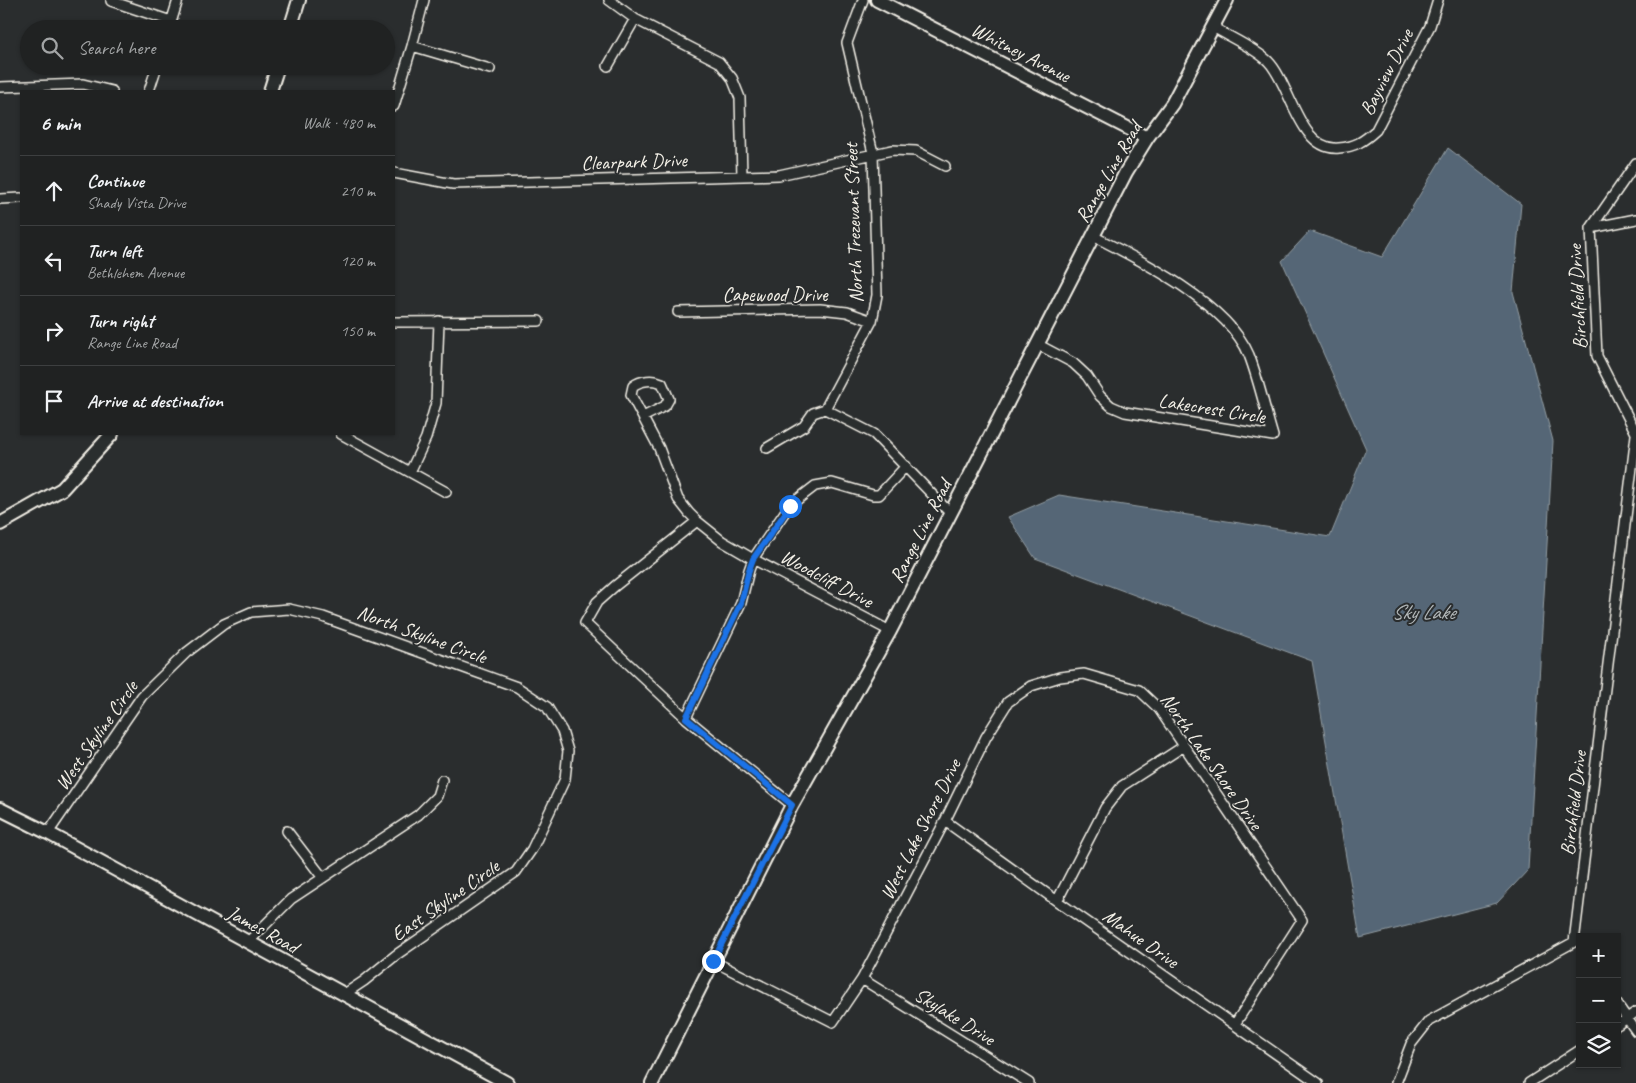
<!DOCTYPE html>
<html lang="en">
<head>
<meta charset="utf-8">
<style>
  body { margin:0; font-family:Caveat,sans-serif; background:#282a2a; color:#f1f3f6 }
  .controls { position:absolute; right:15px; bottom:15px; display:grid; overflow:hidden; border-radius:0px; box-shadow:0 1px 4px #0004 }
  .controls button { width:45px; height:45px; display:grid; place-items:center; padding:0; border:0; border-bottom:1px solid #3d3f40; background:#202222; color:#f1f3f6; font:25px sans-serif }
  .stop { position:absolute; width:15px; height:15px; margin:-11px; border:4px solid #1a73e8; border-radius:50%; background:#fff }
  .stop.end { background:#1a73e8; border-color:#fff; box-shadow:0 1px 5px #0008 }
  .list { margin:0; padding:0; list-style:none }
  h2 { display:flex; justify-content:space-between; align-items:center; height:65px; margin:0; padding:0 20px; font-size:21px }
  h2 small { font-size:16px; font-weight:400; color:#a2a4a5 }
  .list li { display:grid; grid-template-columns:32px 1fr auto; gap:15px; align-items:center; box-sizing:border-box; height:70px; padding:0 20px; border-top:1px solid #3d3f40 }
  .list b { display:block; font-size:19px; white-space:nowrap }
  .list p { margin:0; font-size:16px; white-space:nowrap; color:#a2a4a5 }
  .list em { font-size:16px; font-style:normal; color:#a2a4a5 }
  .icon { flex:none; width:28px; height:28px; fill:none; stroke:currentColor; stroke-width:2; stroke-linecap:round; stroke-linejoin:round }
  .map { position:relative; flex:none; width:1636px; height:1083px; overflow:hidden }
  .search { position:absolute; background:#202222; box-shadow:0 1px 4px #0004; left:20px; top:20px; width:375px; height:55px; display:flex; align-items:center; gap:12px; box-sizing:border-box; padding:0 18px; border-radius:28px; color:#a2a4a5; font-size:19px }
  .panel { position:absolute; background:#202222; box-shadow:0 1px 4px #0004; left:20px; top:90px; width:375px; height:345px; border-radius:0px }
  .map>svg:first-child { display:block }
  .water { fill:#546676; stroke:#949ea4 }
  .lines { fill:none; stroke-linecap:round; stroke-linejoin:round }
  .street-casing { stroke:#f4f1e8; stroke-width:12 }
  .secondary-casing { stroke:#f4f1e8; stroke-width:16 }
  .street { stroke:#2a2d2e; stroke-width:9 }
  .secondary { stroke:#2a2d2e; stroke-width:12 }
  .route { stroke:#1a73e8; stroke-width:6 }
  .labels { text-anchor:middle; stroke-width:4; stroke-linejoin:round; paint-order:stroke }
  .street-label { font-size:20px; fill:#f4f1e8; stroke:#2a2d2e }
  .water-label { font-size:21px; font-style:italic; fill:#b4b9ba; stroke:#2a2d2e }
</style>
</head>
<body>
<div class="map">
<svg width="1636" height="1083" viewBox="0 0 1636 1083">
  <rect width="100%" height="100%" fill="#2a2d2e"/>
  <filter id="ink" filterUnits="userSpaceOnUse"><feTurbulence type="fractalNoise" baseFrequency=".02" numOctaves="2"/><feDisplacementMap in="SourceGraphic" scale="10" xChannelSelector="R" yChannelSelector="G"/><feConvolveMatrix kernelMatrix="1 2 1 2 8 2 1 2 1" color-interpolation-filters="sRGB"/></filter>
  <g filter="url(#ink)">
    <path class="water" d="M1448,148L1521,204L1513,292L1553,441L1528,870L1497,903L1360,938L1312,661L1035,558L1008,517L1059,495L1330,537L1366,449L1282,261L1310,231L1382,257Z"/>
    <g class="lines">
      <defs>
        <path id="street" d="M609,0L635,19L719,62L732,78L740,98L742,176
          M111,1L171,21
          M1213,27C1231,38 1253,47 1268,61C1291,84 1299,152 1339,148C1355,147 1364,141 1376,130L1430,26L1438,0
          M169,29L178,0
          M412,46L490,69
          M608,66L635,19
          M0,87L83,84L112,91
          M149,91L157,66
          M394,106L412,46L424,0
          M1636,163L1591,228L1597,356L1636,433
          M394,173L453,184L779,175L892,150L916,151L945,166
          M0,199L21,198
          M1591,228L1636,219
          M678,312L820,309L847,312L872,321
          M394,322L539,321
          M1037,344L1073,363L1087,376L1100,396L1111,406L1125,412L1273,436C1265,410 1259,381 1249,355C1228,304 1141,260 1093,236
          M825,409L872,321L877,295L873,153L847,43L863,0
          M825,409L874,434L951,514
          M643,417L665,406L669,399L662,383C653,379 641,380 633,386L631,395L659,448L678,499L689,513L697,521L722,541L753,559L890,631
          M341,434L446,492
          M767,448L804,426L813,413L825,409
          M410,472L426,438L436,403L439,321
          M697,521L615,586L597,602L585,623L686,718L792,805
          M686,718L741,603L749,570L753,559L789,506L815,486L832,483L873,495H879L906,466
          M945,821L1057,901L1318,1083
          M287,831L323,878
          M48,833L142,696L186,653L224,624L251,612L289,609L323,617L517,687L547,707L562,731L568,751L565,779L532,849L516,872L396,955L364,981L343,995
          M1057,901L1105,808L1122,786L1184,746
          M248,942L291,899L418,815L437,796L442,780
          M1574,942L1636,435
          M713,961L833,1022L862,979L945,821L986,737L1008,702L1031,686L1060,677L1084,674L1139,690L1159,709L1302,920L1235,1024
          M862,979L1029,1083
          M1617,1004L1636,1031
          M1617,1025L1636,1012
          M1396,1083L1411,1044L1429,1021L1574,942
          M1529,1083L1580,1050"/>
        <path id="secondary" d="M877,0L1147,138
          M290,29L299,0
          M270,91L278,66
          M0,524L62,489L112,434
          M0,809L48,833L507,1083
          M652,1083L792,805L890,631L1126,172L1147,138L1172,104L1227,0"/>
      </defs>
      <use href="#street" class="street-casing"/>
      <use href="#secondary" class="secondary-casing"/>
      <use href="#street" class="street"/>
      <use href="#secondary" class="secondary"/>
    </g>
  </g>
  <g class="lines" filter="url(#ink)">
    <path class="route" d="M713,961L792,805L686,718L741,603L749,570L753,559L790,506"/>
  </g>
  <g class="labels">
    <g class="street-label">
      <text transform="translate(1021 52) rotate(27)" y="7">Whitney Avenue</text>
      <text transform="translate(1386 72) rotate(-63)" y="7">Bayview Drive</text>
      <text transform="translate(634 161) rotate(-2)" y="7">Clearpark Drive</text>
      <text transform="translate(1108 172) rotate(-60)" y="7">Range Line Road</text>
      <text transform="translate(853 223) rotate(-92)" y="7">North Trezevant Street</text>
      <text x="775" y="301">Capewood Drive</text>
      <text transform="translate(1577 297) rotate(-93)" y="7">Birchfield Drive</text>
      <text transform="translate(1212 408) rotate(9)" y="7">Lakecrest Circle</text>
      <text transform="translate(920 531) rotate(-63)" y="7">Range Line Road</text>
      <text transform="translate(827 578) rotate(28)" y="7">Woodcliff Drive</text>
      <text transform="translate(422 634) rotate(20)" y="7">North Skyline Circle</text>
      <text transform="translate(96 735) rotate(-55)" y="7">West Skyline Circle</text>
      <text transform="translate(1212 761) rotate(55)" y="7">North Lake Shore Drive</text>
      <text transform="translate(1573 803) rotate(-83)" y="7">Birchfield Drive</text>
      <text transform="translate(920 829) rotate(-63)" y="7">West Lake Shore Drive</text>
      <text transform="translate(445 900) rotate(-35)" y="7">East Skyline Circle</text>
      <text transform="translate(263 929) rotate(29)" y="7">James Road</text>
      <text transform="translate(1141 938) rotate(35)" y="7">Mahue Drive</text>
      <text transform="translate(955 1016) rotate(32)" y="7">Skylake Drive</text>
    </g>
    <g class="water-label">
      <text x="1423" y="619">Sky Lake</text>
    </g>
  </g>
</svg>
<div class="controls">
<button>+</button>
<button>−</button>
<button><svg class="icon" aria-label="layers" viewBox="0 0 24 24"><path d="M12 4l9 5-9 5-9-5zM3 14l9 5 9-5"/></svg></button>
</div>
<div class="stop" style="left:790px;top:506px"></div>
<div class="stop end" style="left:713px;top:961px"></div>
<div class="search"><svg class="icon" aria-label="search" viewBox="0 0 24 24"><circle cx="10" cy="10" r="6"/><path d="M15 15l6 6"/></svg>Search here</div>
<section class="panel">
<h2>6 min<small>Walk · 480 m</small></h2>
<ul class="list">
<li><svg class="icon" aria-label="ahead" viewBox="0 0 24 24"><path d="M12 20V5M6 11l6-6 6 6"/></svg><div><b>Continue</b><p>Shady Vista Drive</p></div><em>210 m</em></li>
<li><svg class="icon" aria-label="left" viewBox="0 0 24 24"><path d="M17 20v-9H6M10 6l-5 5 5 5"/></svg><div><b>Turn left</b><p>Bethlehem Avenue</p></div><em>120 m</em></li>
<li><svg class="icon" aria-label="right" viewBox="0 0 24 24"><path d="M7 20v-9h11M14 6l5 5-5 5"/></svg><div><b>Turn right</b><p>Range Line Road</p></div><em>150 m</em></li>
<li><svg class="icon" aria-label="arrive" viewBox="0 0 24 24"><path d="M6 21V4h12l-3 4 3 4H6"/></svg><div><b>Arrive at destination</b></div></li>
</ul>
</section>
</div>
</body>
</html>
